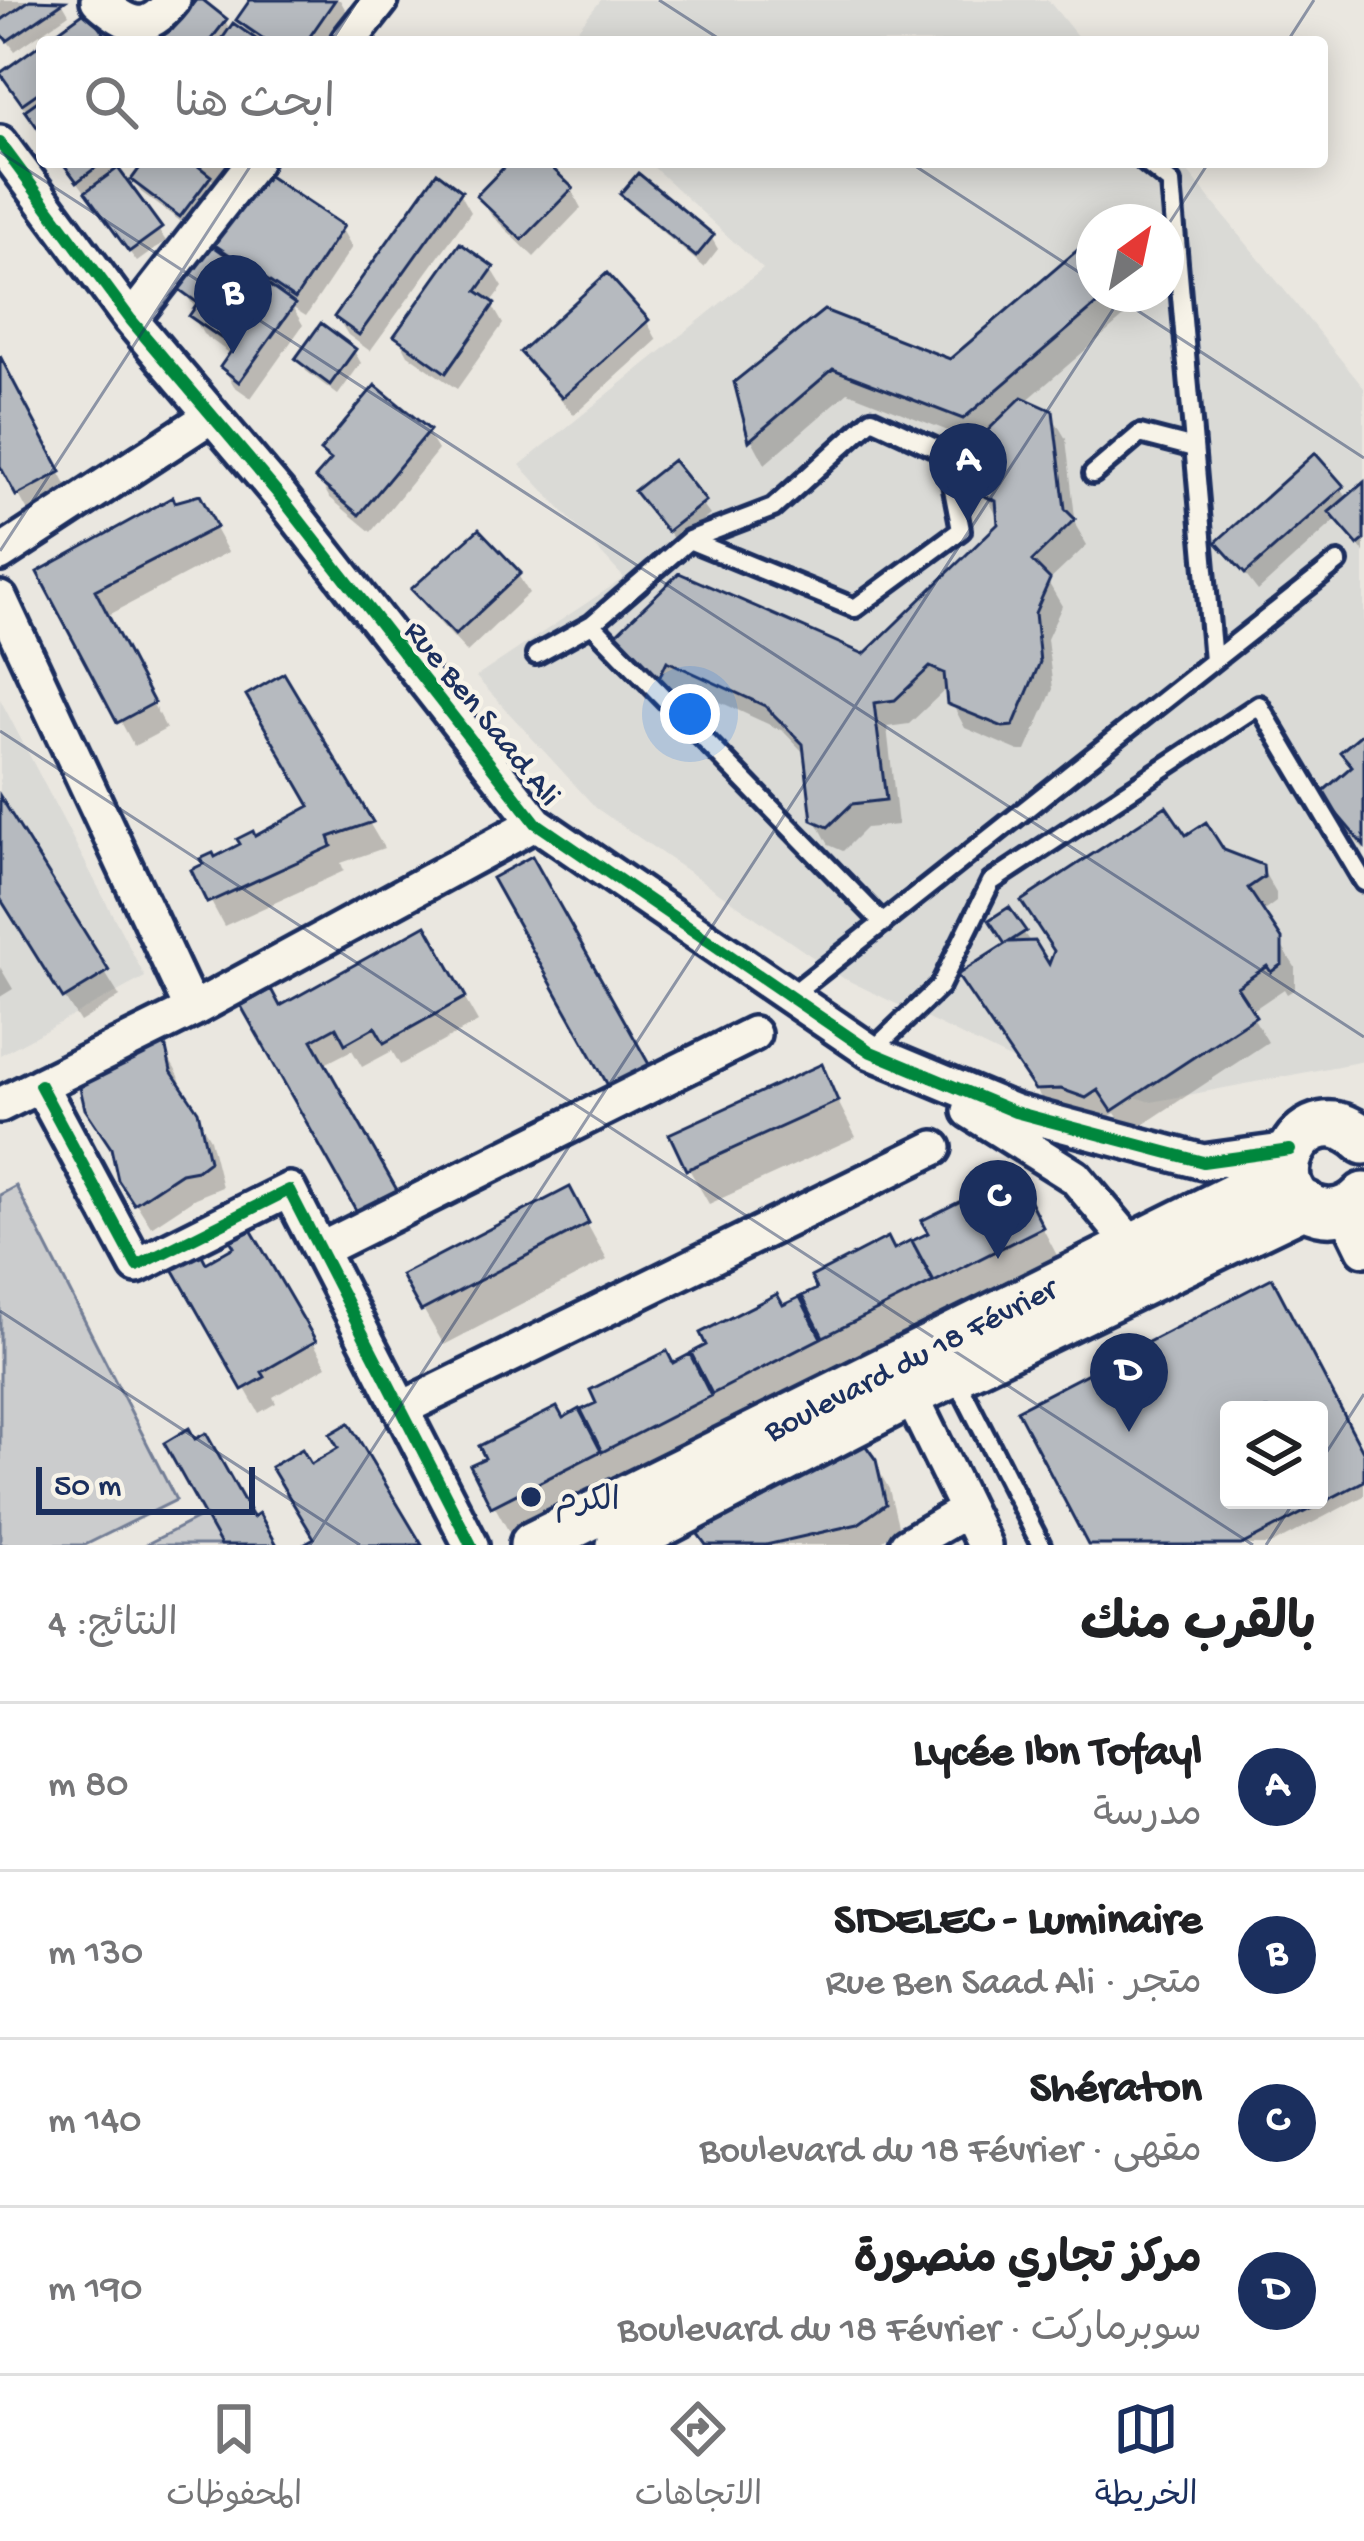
<!DOCTYPE html>
<html lang="ar">
<head>
<meta charset="utf-8">
<style>
  body { margin:0; font-family:"Gochi Hand","Playpen Sans Arabic",sans-serif; background:#f6f6f6; color:#202124; direction:rtl }
  .controls { position:absolute; right:36px; bottom:36px; display:grid; overflow:hidden; border-radius:12px; box-shadow:0 6px 30px #0003 }
  .controls button { width:108px; height:108px; display:grid; place-items:center; padding:0; border:0; border-bottom:3px solid #e0e0e0; background:#fff; color:#202124; font:60px sans-serif }
  .compass { position:absolute; left:1076px; top:204px; width:108px; height:108px; border-radius:50%; background:#fff; box-shadow:0 6px 30px #0003; rotate:33deg }
  .scale { position:absolute; left:36px; bottom:30px; width:219px; box-sizing:border-box; padding-left:12px; border:6px solid #1b2f5e; border-top:0; font-size:33px; line-height:42px; white-space:nowrap; color:#1b2f5e; -webkit-text-stroke:9px #f7f3e8; paint-order:stroke }
  .you { position:absolute; left:690px; top:714px; width:42px; height:42px; margin:-30px; border:9px solid #fff; border-radius:50%; background:#1a73e8; box-shadow:0 0 0 18px #1a73e833 }
  .badge { display:grid; place-items:center; width:78px; height:78px; border-radius:50%; background:#1b2f5e; color:#fff; font-size:39px; font-weight:700 }
  .pin { position:absolute; translate:-50% -99px; filter:drop-shadow(0 3px 6px #0008) }
  .pin::after { content:''; position:absolute; top:63px; width:42px; height:36px; background:inherit; clip-path:polygon(0 0,100% 0,50% 100%) }
  .list { margin:0; padding:0; list-style:none }
  h2 { display:flex; justify-content:space-between; align-items:center; height:156px; margin:0; padding:0 48px; font-size:51px }
  h2 small { font-size:39px; font-weight:400; color:#757577 }
  .list li { display:grid; grid-template-columns:78px 1fr auto; gap:36px; align-items:center; box-sizing:border-box; height:168px; padding:0 48px; border-top:3px solid #e0e0e0 }
  .list b { display:block; font-size:45px; white-space:nowrap }
  .list p { margin:0; font-size:39px; white-space:nowrap; color:#757577 }
  .list em { font-size:39px; font-style:normal; color:#757577 }
  .icon { flex:none; width:66px; height:66px; fill:none; stroke:currentColor; stroke-width:2; stroke-linecap:round; stroke-linejoin:round }
  .map { position:relative; flex:none; width:1364px; height:1545px; overflow:hidden; direction:ltr }
  .search { position:absolute; background:#fff; box-shadow:0 6px 30px #0003; left:36px; right:36px; top:36px; height:132px; display:flex; align-items:center; gap:30px; box-sizing:border-box; padding:0 42px; border-radius:12px; color:#757577; font-size:45px }
  .sheet { height:828px; background:#fff }
  nav { display:flex; justify-content:space-around; align-items:center; box-sizing:border-box; height:168px; border-top:3px solid #e0e0e0; background:#fff; font-size:33px; color:#757577 }
  nav a { display:grid; justify-items:center; gap:6px }
  nav .on { color:#1b2f5e }
  .map>svg:first-child { display:block }
  .built { fill:#dadad6; fill-rule:evenodd }
  .green { fill:#cbcccd; stroke:#737e96; stroke-width:3 }
  .shadow { fill:#0003; fill-rule:evenodd }
  .building { fill:#b6babf; stroke:#1b2f5e; stroke-width:3; fill-rule:evenodd }
  .lines { fill:none; stroke-linecap:round; stroke-linejoin:round }
  .lane-casing { stroke:#1b2f5e; stroke-width:26 }
  .street-casing { stroke:#1b2f5e; stroke-width:42 }
  .secondary-casing { stroke:#1b2f5e; stroke-width:54 }
  .lane { stroke:#f7f3e8; stroke-width:16 }
  .street { stroke:#f7f3e8; stroke-width:33 }
  .secondary { stroke:#f7f3e8; stroke-width:45 }
  .cycleway-casing { stroke:#f7f3e8; stroke-width:20 }
  .cycleway { stroke:#00873e; stroke-width:12 }
  .ticks { fill:none; stroke:#1b2f5e; stroke-width:3; stroke-opacity:0.45 }
  .poi-dot { fill:#1b2f5e; stroke:#f7f3e8; stroke-width:4.5 }
  .labels { text-anchor:middle; stroke-width:9; stroke-linejoin:round; paint-order:stroke }
  .street-label { font-size:33px; fill:#1b2f5e; stroke:#f7f3e8 }
  .poi-label { font-size:33px; fill:#1b2f5e; stroke:#f7f3e8; text-anchor:start }
</style>
</head>
<body>
<div class="map">
<svg width="1364" height="1545" viewBox="0 0 1364 1545">
  <rect width="100%" height="100%" fill="#eae7e0"/>
  <filter id="ink" filterUnits="userSpaceOnUse"><feTurbulence type="fractalNoise" baseFrequency=".00833" numOctaves="2"/><feDisplacementMap in="SourceGraphic" scale="24" xChannelSelector="R" yChannelSelector="G"/><feConvolveMatrix kernelMatrix="1 2 1 2 8 2 1 2 1" color-interpolation-filters="sRGB"/></filter>
  <g filter="url(#ink)">
    <path class="built" d="M601,0H1048L1082,42H567Z
      M648,162H1180L1364,388V1061L1152,1102L1016,1062L843,978L596,808L476,677L624,578L520,465L763,269ZM1094,222H1166V294H1094Z
      M0,699L145,977L0,1055Z"/>
    <path class="green" d="M16,1186L176,1500L85,1545H0V1195Z
      M208,1513L226,1545H145Z"/>
    <path class="shadow" d="M0,0H61L69,14L15,51L0,31Z
      M253,0H340L348,14L329,42H160L225,21L231,31L251,39L240,20Z
      M42,46V132L14,92Z
      M63,162H125L115,169L166,241L137,262Z
      M147,162H244L223,189L209,177L216,190L188,227L141,192L134,180Z
      M513,162H542L571,189L581,208L534,257L491,215L480,196Z
      M259,173L341,228L352,247L306,316L293,308L303,325L251,398L234,386L223,367L232,355L203,334L193,316L197,310L181,288Z
      M460,193L471,212L370,351L348,335L337,317Z
      M624,195L711,237L718,249L704,267L631,206Z
      M1094,240V294H1144L1145,299L1025,402L1051,414L1066,439L1076,526L1087,545L1048,582L1062,606L1047,639L1053,689L1026,751H1019L965,728L945,690L909,724L887,727L898,825L866,828L843,851L829,845L815,819L807,756L783,731L681,684L673,701L633,660L619,635L865,658L1002,525L985,494L979,443L848,392L765,464L752,440L738,383L824,313L951,362Z
      M492,269L503,287L491,303L503,324L457,389L408,355L398,336Z
      M647,322L657,340L574,415L535,371L524,353Z
      M354,351L361,363L338,395L306,371L299,359Z
      M0,360L73,498L32,519L0,460Z
      M427,432L438,450L371,532L329,497L319,479L331,464L324,451Z
      M672,465L710,515L676,542L645,503Z
      M1364,486V552L1337,519L1258,591L1220,542L1341,487L1348,500Z
      M198,498L228,552L107,616L166,729L134,746L41,574L174,505Z
      M518,575L529,593L467,652L426,608L415,590Z
      M283,677L384,848L341,863L344,871L224,926L195,872L314,807Z
      M1364,736V850L1338,819L1324,794L1353,769L1344,753Z
      M0,802L120,997L80,1022L0,895Z
      M1185,839L1261,867L1276,893V902L1261,913L1295,967V989L1287,994L1284,989L1250,1012L1268,1042L1129,1134L1115,1113L1101,1122L1052,1114L975,1000L1007,946L1008,911L1050,970Z
      M425,929L478,1022L400,1065L392,1051L362,1067L352,1050L323,1065L408,1216L374,1235L245,1007L280,1010Z
      M0,967L13,989L0,997Z
      M164,1050L179,1076L183,1094L210,1139L222,1187L195,1198L151,1227L121,1179Z
      M821,1068L856,1137L709,1204L689,1169Z
      M569,1191L607,1260L444,1345L423,1309Z
      M1004,1197L1041,1225L1061,1263L514,1541L494,1505L562,1422Z
      M245,1225L327,1366L273,1397L276,1403L259,1413L176,1268L205,1267L238,1248Z
      M1270,1282L1364,1458V1496L1270,1545H1091ZM1229,1410H1319V1500H1229Z
      M874,1462L889,1489L899,1529L876,1545H707Z"/>
    <path class="building" d="M30,0L65,1L7,41L0,32V21Z
      M196,0H203L227,19L209,42H157L169,26L173,29Z
      M250,0H335L306,42H268L236,20Z
      M87,10L109,40L107,42H43Z
      M233,23L260,42H220Z
      M42,43V90L22,104L0,73Z
      M42,98V134L25,110Z
      M62,162H103L77,182Z
      M144,162H193L211,176L180,217L131,180Z
      M509,162H546L573,188L522,240L476,196Z
      M118,168L162,228L129,252L85,192Z
      M258,169L344,226L295,299L209,241Z
      M437,172L462,191L359,335L334,317Z
      M638,173L714,235L696,257L620,194Z
      M1094,236V294H1109L963,419L833,369L749,441L734,382L824,310L950,359Z
      M209,243L295,304L239,382L220,367L234,347L189,316L198,303L177,288Z
      M460,243L494,267L477,291L495,303L446,373L394,336Z
      M607,273L649,320L562,398L520,352Z
      M321,323L356,349L330,385L295,359Z
      M0,356L61,472L16,496L0,466Z
      M375,385L430,430L359,515L315,478L331,460L320,451Z
      M1022,397L1053,411L1065,509L1075,519L1032,561L1050,579L1035,613L1040,662L1013,726L1003,727L947,704L944,673L930,667L895,700L874,703L886,800L852,804L828,827L812,820L803,744L765,706L667,661L658,680L615,635L679,573L864,654L998,524L996,501L982,495L976,442Z
      M1315,453L1344,486L1245,574L1216,542Z
      M673,460L706,501L667,532L634,491Z
      M1364,482V540L1358,545L1329,512Z
      M200,495L217,527L95,590L154,703L117,723L37,572L173,497L175,502Z
      M479,529L521,573L455,635L411,589Z
      M284,673L373,822L329,837L332,846L207,903L191,870L203,864L200,859L213,853L215,857L240,844L237,839L253,831L255,836L310,806L246,695Z
      M1364,732V846L1320,794L1352,766L1340,752Z
      M0,796L109,971L63,999L0,898Z
      M1166,806L1186,835L1206,822L1224,850L1263,865L1264,877L1248,888L1282,939V964L1271,972L1267,966L1237,987L1256,1016L1112,1111L1098,1090L1086,1098L1061,1089L1035,1090L957,975L1005,944L989,920L1009,907L1026,931L1009,942L1035,941L1049,964L1054,951L1021,901Z
      M532,856L650,1066L610,1089L492,878Z
      M426,925L466,997L384,1043L375,1027L345,1044L336,1027L312,1040L397,1190L357,1212L241,1006L271,989L280,1006Z
      M154,1031L166,1048L171,1071L198,1111L209,1161L197,1170L181,1173L134,1204L118,1180L111,1148L85,1109L78,1079Z
      M822,1064L838,1101L686,1170L669,1134Z
      M999,1182L1005,1194L1022,1185L1043,1227L934,1282L912,1241L928,1233L921,1221Z
      M570,1187L589,1223L421,1311L401,1275Z
      M246,1221L316,1341L262,1372L265,1377L242,1390L172,1267L200,1251L206,1263L234,1247L226,1233Z
      M888,1237L894,1249L911,1240L933,1282L823,1337L802,1296L817,1289L811,1277Z
      M1272,1278L1364,1453V1481L1241,1545H1088L1017,1410ZM1229,1410H1319V1500H1229Z
      M777,1294L783,1305L800,1297L821,1338L712,1394L691,1353L706,1345L700,1333Z
      M667,1351L673,1363L690,1354L711,1396L602,1452L581,1410L596,1403L590,1390Z
      M557,1407L563,1418L579,1409L601,1451L491,1507L470,1465L485,1458L479,1446Z
      M349,1423L422,1545H302L314,1538L271,1467L302,1449L311,1464L338,1448L330,1434Z
      M189,1428L195,1439L206,1433L253,1517L259,1513L277,1545H221L164,1443Z
      M858,1435L876,1460L886,1504L858,1524L766,1545H706L692,1526Z"/>
    <g class="lines">
      <defs>
        <path id="lane" d="M1145,162L1171,183L1213,661
          M1093,474L1140,434L1194,448
          M592,624L689,540L855,608L961,530L946,453L872,419L773,508L689,540
          M536,655L592,624L883,923
          M790,996L1338,562
          M871,1052L940,986L991,882L1259,705L1364,882
          M954,1374L1041,1545"/>
        <path id="street" d="M98,0C129,27 146,35 173,0
          M348,42L381,0
          M0,143L131,320L281,497L536,823L871,1052L1015,1112L1203,1162L1290,1150
          M131,320L254,162
          M0,554L211,416
          M0,599L192,1010
          M40,1085L137,1266L289,1190L471,1545
          M0,1105L192,1010L536,823
          M970,1111L1075,1177L1132,1245
          M1345,1210L1364,1249
          M320,1250L753,1034
          M910,1394L984,1545
          M401,1409L934,1148
          M907,1545L967,1510"/>
        <path id="secondary" d="M1364,1141C1304,1084 1249,1194 1320,1211C1337,1215 1353,1208 1364,1196
          M533,1545L1286,1171
          M620,1545L910,1394L1305,1204"/>
      </defs>
      <use href="#lane" class="lane-casing"/>
      <use href="#street" class="street-casing"/>
      <use href="#secondary" class="secondary-casing"/>
      <use href="#lane" class="lane"/>
      <use href="#street" class="street"/>
      <use href="#secondary" class="secondary"/>
      <defs>
        <path id="cycleway" d="M0,143L131,320L281,497L536,823L871,1052L1015,1112L1203,1162L1290,1150
          M40,1085L137,1266L289,1190L471,1545"/>
      </defs>
      <use href="#cycleway" class="cycleway-casing"/>
      <use href="#cycleway" class="cycleway"/>
    </g>
  </g>
  <path class="ticks" d="M659,0L724,42M331,42L358,0M1287,42L1314,0M0,152L1364,1037M909,162L1094,282M1166,228L1209,162M1112,294L1364,458M0,551L253,162M0,731L1253,1545M0,1311L360,1545M1319,1464L1364,1394M310,1545L1123,294M1266,1545L1295,1500"/>
  <circle class="poi-dot" cx="531" cy="1497" r="12"/>
  <g class="labels">
    <g class="street-label">
      <text transform="translate(485 711) rotate(51)" y="12">Rue Ben Saad Ali</text>
      <text transform="translate(909 1357) rotate(-27)" y="12">Boulevard du 18 Février</text>
    </g>
    <g class="poi-label">
      <text x="555" y="1509">الكرم</text>
    </g>
  </g>
</svg>
<div class="controls">
<button><svg class="icon" aria-label="layers" viewBox="0 0 24 24"><path d="M12 4l9 5-9 5-9-5zM3 14l9 5 9-5"/></svg></button>
</div>
<svg class="compass" viewBox="-18 -18 36 36"><path d="M0-13l5 13h-10z" fill="#e53935"/><path d="M0 13l5-13h-10z" fill="#757577"/></svg>
<div class="scale">50 m</div>
<div class="you"></div>
<div class="pin badge" style="left:968px;top:522px">A</div>
<div class="pin badge" style="left:233px;top:354px">B</div>
<div class="pin badge" style="left:998px;top:1259px">C</div>
<div class="pin badge" style="left:1129px;top:1432px">D</div>
<div class="search"><svg class="icon" aria-label="search" viewBox="0 0 24 24"><circle cx="10" cy="10" r="6"/><path d="M15 15l6 6"/></svg>ابحث هنا</div>
</div>
<section class="sheet">
<h2>بالقرب منك<small>النتائج: 4</small></h2>
<ul class="list">
<li><span class="badge">A</span><div><b>Lycée Ibn Tofayl</b><p>مدرسة</p></div><em>80 m</em></li>
<li><span class="badge">B</span><div><b>SIDELEC - Luminaire</b><p>متجر · Rue Ben Saad Ali</p></div><em>130 m</em></li>
<li><span class="badge">C</span><div><b>Shératon</b><p>مقهى · Boulevard du 18 Février</p></div><em>140 m</em></li>
<li><span class="badge">D</span><div><b>مركز تجاري منصورة</b><p>سوبرماركت · Boulevard du 18 Février</p></div><em>190 m</em></li>
</ul>
</section>
<nav>
<a class="on"><svg class="icon" aria-label="map" viewBox="0 0 24 24"><path d="M3 6l6-2 6 2 6-2v14l-6 2-6-2-6 2zM9 4v14M15 6v14"/></svg>الخريطة</a>
<a><svg class="icon" aria-label="directions" viewBox="0 0 24 24"><path d="M12 3l9 9-9 9-9-9zM9 14v-3h6M13 9l2 2-2 2"/></svg>الاتجاهات</a>
<a><svg class="icon" aria-label="saved" viewBox="0 0 24 24"><path d="M7 4h10v16l-5-4-5 4z"/></svg>المحفوظات</a>
</nav>
</body>
</html>
